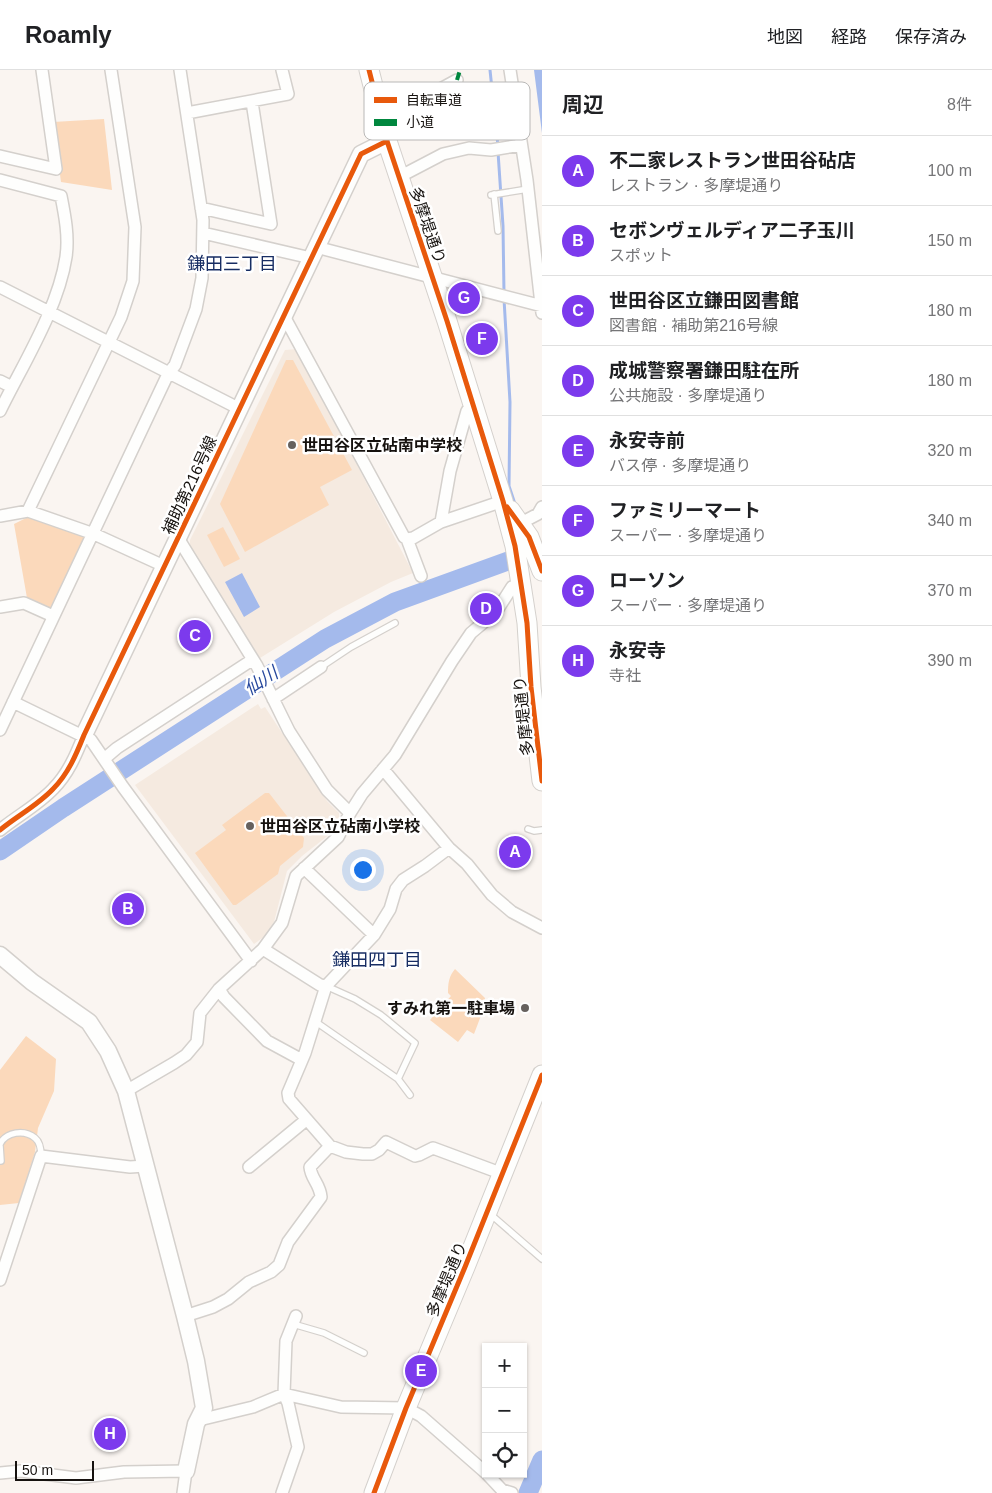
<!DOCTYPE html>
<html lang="ja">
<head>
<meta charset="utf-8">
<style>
  body { margin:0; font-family:Helvetica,"Noto Sans JP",sans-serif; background:#f2f2f2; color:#202124 }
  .controls { position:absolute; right:15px; bottom:15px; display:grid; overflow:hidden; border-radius:0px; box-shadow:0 1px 4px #0004 }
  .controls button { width:45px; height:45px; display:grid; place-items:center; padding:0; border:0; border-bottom:1px solid #e0e0e0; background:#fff; color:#202124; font:25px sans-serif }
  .scale { position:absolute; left:15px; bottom:12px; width:79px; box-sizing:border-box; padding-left:5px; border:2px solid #16120f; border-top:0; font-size:14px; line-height:18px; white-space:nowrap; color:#16120f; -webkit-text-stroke:4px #fff; paint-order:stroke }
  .you { position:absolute; left:362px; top:799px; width:18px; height:18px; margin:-12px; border:4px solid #fff; border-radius:50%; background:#1a73e8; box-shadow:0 0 0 8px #1a73e833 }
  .badge { display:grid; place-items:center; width:32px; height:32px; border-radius:50%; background:#7c3aed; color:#fff; font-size:16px; font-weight:700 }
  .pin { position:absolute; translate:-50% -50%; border:2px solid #fff; box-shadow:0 1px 5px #0006 }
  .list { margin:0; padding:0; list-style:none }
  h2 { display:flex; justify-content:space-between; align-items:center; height:65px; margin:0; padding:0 20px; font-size:21px }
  h2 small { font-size:16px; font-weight:400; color:#757577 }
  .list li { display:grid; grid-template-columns:32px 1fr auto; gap:15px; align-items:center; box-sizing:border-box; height:70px; padding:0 20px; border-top:1px solid #e0e0e0 }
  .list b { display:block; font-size:19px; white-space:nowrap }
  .list p { margin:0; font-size:16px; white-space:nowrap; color:#757577 }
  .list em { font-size:16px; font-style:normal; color:#757577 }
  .icon { flex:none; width:28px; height:28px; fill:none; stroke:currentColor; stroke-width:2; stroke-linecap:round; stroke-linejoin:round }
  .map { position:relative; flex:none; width:542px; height:1423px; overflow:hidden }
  header { display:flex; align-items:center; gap:30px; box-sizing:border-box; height:70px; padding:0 25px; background:#fff; border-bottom:1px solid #e0e0e0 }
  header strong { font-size:24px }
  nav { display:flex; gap:28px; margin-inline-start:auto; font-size:18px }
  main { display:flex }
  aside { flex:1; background:#fff }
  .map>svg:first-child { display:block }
  .built { fill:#f5eae0 }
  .green { fill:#fbd9bb }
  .water { fill:#a4baec }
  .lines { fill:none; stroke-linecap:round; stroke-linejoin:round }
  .stream { stroke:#a4baec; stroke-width:3 }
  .river { stroke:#a4baec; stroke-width:19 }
  .lane-casing { stroke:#d4d0cc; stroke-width:8 }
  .street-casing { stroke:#d4d0cc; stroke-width:14 }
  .secondary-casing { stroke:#d4d0cc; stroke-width:19 }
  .primary-casing { stroke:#d4d0cc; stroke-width:21 }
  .lane { stroke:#fefefd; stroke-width:5.5 }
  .street { stroke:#fefefd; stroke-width:11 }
  .secondary { stroke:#fefefd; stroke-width:16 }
  .primary { stroke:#fefefd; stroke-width:19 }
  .quiet { stroke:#00873e; stroke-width:4; stroke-dasharray:8 4; stroke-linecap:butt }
  .cycleway-casing { stroke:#fff; stroke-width:8 }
  .cycleway { stroke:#e8590c; stroke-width:5 }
  .poi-dot { fill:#66615e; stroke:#fff; stroke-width:2 }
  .labels { text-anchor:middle; stroke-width:5; stroke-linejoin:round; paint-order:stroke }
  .street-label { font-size:16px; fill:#16120f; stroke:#fff }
  .poi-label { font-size:16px; font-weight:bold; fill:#16120f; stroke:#fff; text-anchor:start }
  .neighbourhood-label { font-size:18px; fill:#172d63; stroke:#fff }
  .water-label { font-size:18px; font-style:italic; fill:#27489d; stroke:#fff }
  .key { fill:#fff; stroke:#b9b8b7; stroke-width:1 }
  .key-label { font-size:14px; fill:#16120f }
</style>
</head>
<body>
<header>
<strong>Roamly</strong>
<nav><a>地図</a><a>経路</a><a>保存済み</a></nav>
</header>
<main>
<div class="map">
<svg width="542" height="1423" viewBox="0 0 542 1423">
  <rect width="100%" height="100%" fill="#faf5f1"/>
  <path class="built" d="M297,279L413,503L391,512L334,542L260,588L190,477V470L285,280Z
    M258,634L261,639L265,637L327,731L339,743V749L330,764L302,786L287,801L274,852L265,866L254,874L135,715Z"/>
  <path class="green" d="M104,49L112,120L61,112L53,52Z
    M286,290H293L352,400L320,417L329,435L245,482L220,434Z
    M28,447L86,466L51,538L27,528L14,454Z
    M223,457L240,489L224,497L207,465Z
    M265,723H269L304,768L303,777L280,796L278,804L236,835H233L195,783L226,760L222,755Z
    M455,899L485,928L482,943L474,964L467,960L458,972L430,950L451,926L448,923C448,913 449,906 455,899Z
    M26,966L56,989L54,1021L38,1058L35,1082L19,1133L0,1135V1000Z"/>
  <path class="water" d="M534,0H542V63Z
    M242,503L260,537L244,547L225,512Z"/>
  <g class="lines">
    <path class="stream" d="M490,0L498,76
      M498,82L503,156L504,223
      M504,229L510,332L509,416L515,434"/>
    <path class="river" d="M0,781L63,738L325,569L395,532L530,483
      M528,1423L542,1390"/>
    <defs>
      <path id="lane" d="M494,124L498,161
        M491,125L528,119
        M321,597L351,577L395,553
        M528,759L534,761L542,760
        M326,916L355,929L381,945L415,973L398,1009
        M316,952L398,1009L410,1025
        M0,1074C6,1062 24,1059 35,1068C40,1072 41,1079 41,1086
        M0,1076L1,1091
        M489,1143L542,1189
        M293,1254L324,1263L364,1283"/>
      <path id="street" d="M510,0L527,110L542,243
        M187,43L288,24L282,0
        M382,51L457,10
        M0,86L56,99L42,0
        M399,107L443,84L469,78L491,80L521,75
        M0,110L61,126C65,146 69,167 66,187C58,239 23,294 0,341
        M201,138L271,154L252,32
        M203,163L311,188
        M316,177L542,236
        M0,217L238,338
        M284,246L404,467L407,469L421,506
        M0,311L12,317
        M28,441L121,247L133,211L135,157L111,0
        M0,446L28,441L94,464L164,496
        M441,452L450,401L467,341L473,339
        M519,454L538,444L542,437
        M178,468L257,596L289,661L327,720L350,743
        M407,469L413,468L441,452L503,431
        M0,537L24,533L53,546
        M273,629L321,597
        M13,632L91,670L123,717L251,891
        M0,660L168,304L175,295L196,239L202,208L203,150L180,0
        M104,689L117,678L252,590
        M383,699L418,741L449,778L467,794L492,825L512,842L542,858
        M0,760C17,746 38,735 53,719C68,704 76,685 84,665
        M449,778L425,796L403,810L396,819L390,839L374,865L326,916L305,983L288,1023L289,1029L330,1076L346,1082L363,1084H372L379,1080L386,1072L415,1086L419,1085L433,1078L503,1104
        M304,798L374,865
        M263,879L320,915L326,916
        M219,919L224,927L267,971L302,990
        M126,1021L174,993L186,985L197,972L200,943L219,919L263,879L282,853L296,806L338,767L350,743L362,724L395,685L452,591L471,563L496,542L512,517L521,514
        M249,1097L306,1050
        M0,1210L41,1086L130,1097L145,1096
        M185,1246L213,1237L228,1229L249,1212L271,1202L279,1195L288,1172L321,1127C320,1114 311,1109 310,1097L330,1076
        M199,1350L253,1337L284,1324L341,1337L406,1338L421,1346L486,1403
        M0,1403L21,1401L76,1408L124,1402L186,1401L183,1423
        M487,1404L502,1420L512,1423
        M282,1423L298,1377L288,1333L284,1324L286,1271L296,1246"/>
      <path id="secondary" d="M84,665L361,84L387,71
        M0,885L32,912L89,952L108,981L126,1021L185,1246L196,1291L204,1338L196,1354L186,1401"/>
      <path id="primary" d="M369,0L387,71L447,251L503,431L515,476L527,553L531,617L542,711
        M510,440L529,467L542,501
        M374,1423L406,1338L465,1197L542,1005"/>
    </defs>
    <use href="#lane" class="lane-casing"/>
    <use href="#street" class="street-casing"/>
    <use href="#secondary" class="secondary-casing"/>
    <use href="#primary" class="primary-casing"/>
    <use href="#lane" class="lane"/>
    <use href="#street" class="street"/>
    <use href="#secondary" class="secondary"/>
    <use href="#primary" class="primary"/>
    <path class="quiet" d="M457,10L460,0"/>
    <defs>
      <path id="cycleway" d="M369,0L387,71L447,251L503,431L515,476L527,553L531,617L542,711
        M507,437L529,467L542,501
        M0,760C17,746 38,735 53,719C68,704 76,685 84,665L361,84L387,71
        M374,1423L406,1338L465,1197L542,1005"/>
    </defs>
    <use href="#cycleway" class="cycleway-casing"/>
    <use href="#cycleway" class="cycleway"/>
  </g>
  <g class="poi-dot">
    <circle cx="292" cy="375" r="5"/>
    <circle cx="250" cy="756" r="5"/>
    <circle cx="525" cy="938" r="5"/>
  </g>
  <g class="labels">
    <g class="street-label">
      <text transform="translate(428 155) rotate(71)" y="6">多摩堤通り</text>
      <text transform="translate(189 415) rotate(-65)" y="6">補助第216号線</text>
      <text transform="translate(523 646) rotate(-96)" y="6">多摩堤通り</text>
      <text transform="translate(446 1209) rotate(-67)" y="6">多摩堤通り</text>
    </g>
    <g class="poi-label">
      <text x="302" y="381">世田谷区立砧南中学校</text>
      <text x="260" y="762">世田谷区立砧南小学校</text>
      <text x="515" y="944" text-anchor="end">すみれ第一駐車場</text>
    </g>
    <g class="neighbourhood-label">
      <text x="232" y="200">鎌田三丁目</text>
      <text x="377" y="896">鎌田四丁目</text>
    </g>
    <g class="water-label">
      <text transform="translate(261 611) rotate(-33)" y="6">仙川</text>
    </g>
  </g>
  <rect x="364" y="12" width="166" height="58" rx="8" class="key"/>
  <rect x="374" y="27" width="23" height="6" fill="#e8590c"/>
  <rect x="374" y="49" width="23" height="7" fill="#00873e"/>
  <g class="key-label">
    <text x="406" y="35">自転車道</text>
    <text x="406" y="57">小道</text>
  </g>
</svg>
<div class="controls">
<button>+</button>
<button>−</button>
<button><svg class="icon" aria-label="locate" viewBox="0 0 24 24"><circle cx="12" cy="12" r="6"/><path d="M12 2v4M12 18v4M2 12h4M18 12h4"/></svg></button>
</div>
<div class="scale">50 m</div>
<div class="you"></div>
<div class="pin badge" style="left:515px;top:782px">A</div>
<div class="pin badge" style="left:128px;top:839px">B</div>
<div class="pin badge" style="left:195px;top:566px">C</div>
<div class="pin badge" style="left:486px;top:539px">D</div>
<div class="pin badge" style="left:421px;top:1301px">E</div>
<div class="pin badge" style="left:482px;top:269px">F</div>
<div class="pin badge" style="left:464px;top:228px">G</div>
<div class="pin badge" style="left:110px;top:1364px">H</div>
</div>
<aside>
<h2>周辺<small>8件</small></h2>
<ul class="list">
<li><span class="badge">A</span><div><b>不二家レストラン世田谷砧店</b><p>レストラン · 多摩堤通り</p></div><em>100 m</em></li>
<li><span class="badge">B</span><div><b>セボンヴェルディア二子玉川</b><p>スポット</p></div><em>150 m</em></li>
<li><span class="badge">C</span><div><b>世田谷区立鎌田図書館</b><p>図書館 · 補助第216号線</p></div><em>180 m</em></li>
<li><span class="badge">D</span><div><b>成城警察署鎌田駐在所</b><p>公共施設 · 多摩堤通り</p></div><em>180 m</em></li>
<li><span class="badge">E</span><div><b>永安寺前</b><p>バス停 · 多摩堤通り</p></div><em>320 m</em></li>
<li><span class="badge">F</span><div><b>ファミリーマート</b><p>スーパー · 多摩堤通り</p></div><em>340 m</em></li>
<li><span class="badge">G</span><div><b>ローソン</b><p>スーパー · 多摩堤通り</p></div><em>370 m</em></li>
<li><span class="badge">H</span><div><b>永安寺</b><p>寺社</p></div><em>390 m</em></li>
</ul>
</aside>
</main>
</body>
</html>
